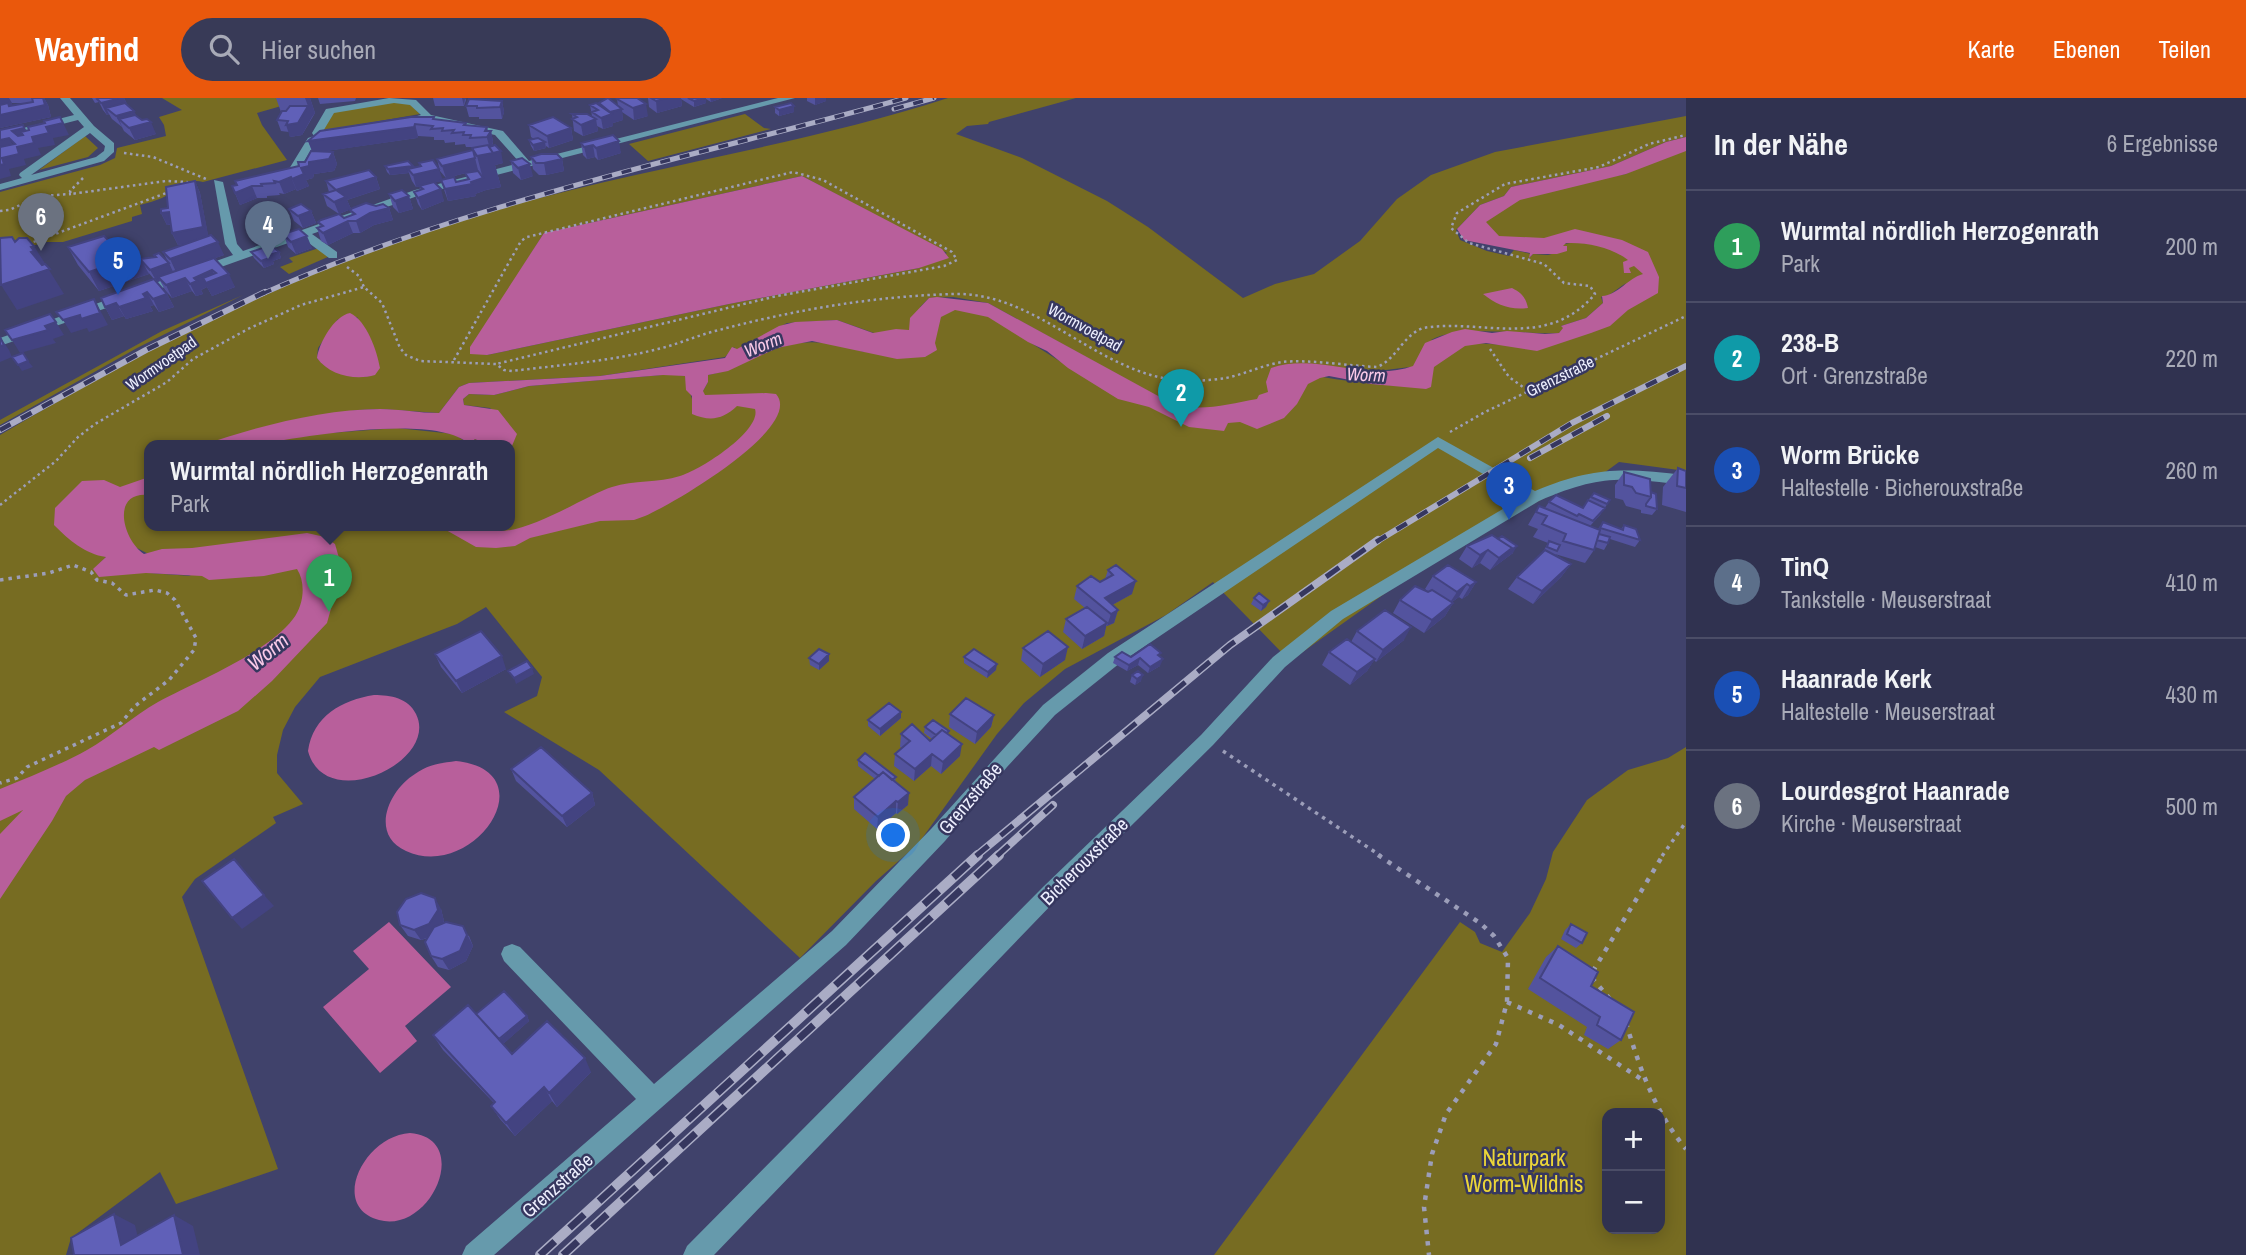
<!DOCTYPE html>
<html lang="de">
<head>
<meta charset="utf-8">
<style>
  body { margin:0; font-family:"Archivo Narrow",sans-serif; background:#383a57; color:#f1f3f6 }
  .controls { position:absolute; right:21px; bottom:21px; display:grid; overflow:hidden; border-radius:14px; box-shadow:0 4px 18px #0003 }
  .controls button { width:63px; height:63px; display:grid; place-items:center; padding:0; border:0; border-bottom:2px solid #4b4d67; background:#303250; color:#f1f3f6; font:35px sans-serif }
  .you { position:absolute; left:894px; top:738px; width:24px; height:24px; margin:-18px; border:5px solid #fff; border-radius:50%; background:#1a73e8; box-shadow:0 0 0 10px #1a73e833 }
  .badge { display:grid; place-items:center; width:46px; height:46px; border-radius:50%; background:#ea580c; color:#fff; font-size:23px; font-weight:700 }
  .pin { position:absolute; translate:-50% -58px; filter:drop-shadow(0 2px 4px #0008) }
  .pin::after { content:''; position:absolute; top:37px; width:24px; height:21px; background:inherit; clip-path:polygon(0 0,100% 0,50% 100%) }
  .popup { position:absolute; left:144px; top:342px; width:371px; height:91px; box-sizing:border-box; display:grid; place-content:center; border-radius:14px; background:#303250; filter:drop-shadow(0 2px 5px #0005); font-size:23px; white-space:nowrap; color:#a8aab7 }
  .popup b { font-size:26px; color:#f1f3f6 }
  .popup::after { content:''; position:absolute; left:50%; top:100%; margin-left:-14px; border:14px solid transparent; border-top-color:#303250 }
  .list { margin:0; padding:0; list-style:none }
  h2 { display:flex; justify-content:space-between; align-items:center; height:91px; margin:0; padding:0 28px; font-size:30px }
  h2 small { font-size:23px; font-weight:400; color:#a8aab7 }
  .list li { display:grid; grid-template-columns:46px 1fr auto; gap:21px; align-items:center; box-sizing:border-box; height:112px; padding:0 28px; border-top:2px solid #4b4d67 }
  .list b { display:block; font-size:26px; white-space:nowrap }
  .list p { margin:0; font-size:23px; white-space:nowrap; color:#a8aab7 }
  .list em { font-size:23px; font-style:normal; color:#a8aab7 }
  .icon { flex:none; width:38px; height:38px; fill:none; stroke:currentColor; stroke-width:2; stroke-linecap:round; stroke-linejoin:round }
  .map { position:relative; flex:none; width:1686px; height:1157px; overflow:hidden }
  header { display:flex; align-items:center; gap:42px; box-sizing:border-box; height:98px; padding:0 35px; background:#ea580c; color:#fff }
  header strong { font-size:33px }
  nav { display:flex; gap:38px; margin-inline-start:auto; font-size:24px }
  .search { width:490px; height:63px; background:#383a57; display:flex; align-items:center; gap:18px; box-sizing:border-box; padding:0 24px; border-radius:38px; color:#a8aab7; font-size:26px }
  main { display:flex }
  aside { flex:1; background:#303250 }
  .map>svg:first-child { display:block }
  .green { fill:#776c22; fill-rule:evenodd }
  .water { fill:#b85f9b }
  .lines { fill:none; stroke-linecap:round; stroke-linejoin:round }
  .path-far2 { stroke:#9c9eb9; stroke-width:2.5; stroke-dasharray:2.5 3.5; stroke-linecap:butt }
  .path-far1 { stroke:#9c9eb9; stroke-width:3.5; stroke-dasharray:3.5 5; stroke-linecap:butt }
  .path { stroke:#9c9eb9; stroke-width:4.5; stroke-dasharray:4.5 7; stroke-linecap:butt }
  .minor { fill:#669aac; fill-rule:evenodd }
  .rail-far3-casing { stroke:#aaacc5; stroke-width:5 }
  .rail-far2-casing { stroke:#aaacc5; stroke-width:6 }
  .rail-far1-casing { stroke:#aaacc5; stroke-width:8 }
  .rail-casing { stroke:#aaacc5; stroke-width:10 }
  .rail-far3 { stroke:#36375f; stroke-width:3.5; stroke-dasharray:10; stroke-linecap:butt }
  .rail-far2 { stroke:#36375f; stroke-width:4.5; stroke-dasharray:12; stroke-linecap:butt }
  .rail-far1 { stroke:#36375f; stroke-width:5; stroke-dasharray:16; stroke-linecap:butt }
  .rail { stroke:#36375f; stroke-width:7; stroke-dasharray:20; stroke-linecap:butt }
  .wall { fill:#53539e; fill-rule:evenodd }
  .shaded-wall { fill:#434381 }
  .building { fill:#6060b8; stroke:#434381; stroke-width:2 }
  .labels { text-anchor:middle; stroke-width:5; stroke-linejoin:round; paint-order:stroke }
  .far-street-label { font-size:16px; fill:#edeffe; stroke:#36375f }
  .far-water-label { font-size:18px; font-style:italic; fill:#facae8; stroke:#36375f }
  .street-label { font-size:19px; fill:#edeffe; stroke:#36375f }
  .water-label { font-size:21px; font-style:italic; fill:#facae8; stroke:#36375f }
  .near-park-label { font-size:23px; fill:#ebd538; stroke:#36375f }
</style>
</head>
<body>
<header>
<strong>Wayfind</strong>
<div class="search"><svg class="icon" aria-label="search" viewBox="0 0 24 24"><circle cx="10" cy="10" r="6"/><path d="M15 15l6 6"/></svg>Hier suchen</div>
<nav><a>Karte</a><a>Ebenen</a><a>Teilen</a></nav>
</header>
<main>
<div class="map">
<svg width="1686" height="1157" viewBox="0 0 1686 1157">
  <rect width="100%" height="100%" fill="#40426b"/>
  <path class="green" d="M162,0H309L257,15L262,27L287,62L203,84C186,79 175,94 162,100C155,103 147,105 140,107L142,116L132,119V123L63,144H46L0,157V94L100,67L115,60L117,50L166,38L164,27L159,19L182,12Z
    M948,0H1076L989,24L988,26L967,28L956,36L1022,60L1107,103L1148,129L1243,200L1275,186L1314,176L1360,143L1397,101L1431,77L1495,54L1686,18V39L1666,44L1611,68L1511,89L1504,98L1480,107L1456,132L1460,142L1487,153L1509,158L1514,152L1531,156L1529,160L1533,156L1548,157L1567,152V148H1562L1564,146C1583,142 1609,148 1625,159L1602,143L1512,145L1476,128L1526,95L1626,76L1686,45V373L1619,364L1604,375L1568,388L1531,407L1422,469L1290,563L1213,484L1166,517L1065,571L1024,605L997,636L918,746L876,783L800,860L599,672L504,614L537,598L542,579L486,509L457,526L320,579L295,609L283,632L277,657V675L303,706L273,719L276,725L195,781L182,799L278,1071L176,1106L160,1074L71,1140L66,1157H0V337C156,244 320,162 495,112C645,69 800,48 948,0ZM802,78L947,155L919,170L729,206L487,257L470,253L544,135ZM1626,185L1595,223L1538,244L1505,247L1431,242C1457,226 1526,237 1559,235L1564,230L1561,228L1586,220L1603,205L1601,199L1609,197ZM953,199L988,205L1151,295L1061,264L977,211L920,209L929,200ZM357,219C372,247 379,245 370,278C350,281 330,275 317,260L318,250L338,221ZM837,222L874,235L864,254C821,242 801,239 759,258C742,265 727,274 708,277V284L703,293L692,301L685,278L674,276L529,288L494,297L469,296L463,301L464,307L490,310L516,336L509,355V428H149V348H200L281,325L358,312L381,311L439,315L459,289L469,285L600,278L725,259L734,249L736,252L787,225ZM1410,269L1413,289C1400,286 1386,288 1373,286C1349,283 1323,280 1300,274H1369ZM135,449L191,478L94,471L106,459Z
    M385,4L410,6L420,16L322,33L334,14Z
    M745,16L764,30L771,31L648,63L629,46Z
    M85,38L98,50L88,59L39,72Z
    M319,150L330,158L289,176L280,169L293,164L289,160Z
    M243,197L137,250L0,327V322L162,233Z
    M397,330L454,336L469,346L475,341L490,348H248L303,337Z
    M1686,649V1157H1214L1460,824L1475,834L1480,845L1502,854L1530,815L1546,781L1553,754L1587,702L1628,672L1668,660ZM1607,1015H1660V1131H1607Z"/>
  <path class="water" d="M1686,39V53L1626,76L1520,102L1486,124L1499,138L1544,140L1575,131L1622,142L1648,154L1659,179L1658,195L1628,212L1610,228L1591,235L1537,253L1486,245L1465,248L1434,269L1431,289L1426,291L1371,286L1329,278L1320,280L1308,286L1297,306L1284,320L1257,331L1240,324L1228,325L1224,333L1189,329L1149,309L1118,301L1068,270L1047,253L1028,244L988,219L955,212L941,219L935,245L937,252L925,259L897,261L812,243L777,250L728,273L708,277V284L703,293L705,297L766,295L776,296C805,329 671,407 645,418L634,422L600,423L530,440L515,448L496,450L476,449L439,428H483C510,449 583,398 612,389C634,382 658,385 680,378C699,373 762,333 755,311L737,308C723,321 711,324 692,316V298L686,292L685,278L663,277L529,288L494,297L469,296L463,301L464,307L498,312L517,336L509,355V348H490L475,341L469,346C435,314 294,340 249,348C233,350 216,348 200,348C254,329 323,311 380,311C400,311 419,315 439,315L459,289L469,285L600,278L725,260L732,249L737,251L779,228L795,224L837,222L873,235L896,231L909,232L910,220L929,200L937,199L988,205L1171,305C1199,315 1228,306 1257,301L1259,297L1268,294L1266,284L1271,270C1317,254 1367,285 1413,268L1425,245L1452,234L1465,231L1492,235L1507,233L1545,236L1559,235L1563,230L1561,228L1586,220L1603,205L1602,198C1618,197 1628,180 1643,176L1634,168L1629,170L1631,175H1624L1623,164L1628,162C1611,149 1587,144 1566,145L1563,148H1567V153L1557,156H1533L1529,160L1530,155L1464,142L1457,131L1480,107L1504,98L1511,89L1611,68L1666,44Z
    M802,78L942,151L949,160L919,170L729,206L487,257L470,256V249L544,135Z
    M1512,190C1522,195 1526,200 1528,210C1509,212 1497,207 1483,196Z
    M350,215C367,223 377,253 380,270L375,277C355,283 329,277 317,260C319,245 334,218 350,215Z
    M149,379V397C110,393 123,442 144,456L162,451L192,450L307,435L325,439L335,446L339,460L338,485L327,525L272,583L238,613L159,652L154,649L85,682L66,698L52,723L0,801V736L23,712L0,723V691C29,679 60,667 87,652C112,638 133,618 158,604C197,583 266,556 293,521C304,507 306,485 297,471L264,478L209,482L202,478L146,475L99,479L93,471L106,459C85,456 69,442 54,427L55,410L82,383L104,382L120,389Z
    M374,597C391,597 408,600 416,616C440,664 325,717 308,653C313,618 342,602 374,597Z
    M456,663C549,673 474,784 406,753C369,736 389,692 415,676C427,667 441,665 456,663Z
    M389,824L451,889L405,928L417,943L380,975L323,909L369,871L353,853Z
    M410,1035C473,1040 431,1136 379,1122C329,1109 364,1038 410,1035Z"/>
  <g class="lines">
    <path class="path-far2" d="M124,55L153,59L206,81
      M83,80L70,93L71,96L166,83L187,84L188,88
      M0,113L9,112L41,98L71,96
      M28,146L169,94
      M347,169L359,178L364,189
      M1490,251L1509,279L1530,294
      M454,262L521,143L527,139L793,74L823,82L952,154L957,162L944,168L777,198L496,266
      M1450,334L1485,314L1686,218
      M0,407L56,363L78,339L95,326L167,284L193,261L248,231L301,207L364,189L382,205L400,250L406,257L420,263L496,266L504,272L512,273C561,267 611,263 658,251C679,246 698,237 719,232C794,212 875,198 954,196C1032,194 1089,265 1163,280C1182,284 1207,283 1226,280C1245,276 1263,267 1282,264C1308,261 1350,268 1377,269C1397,261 1402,238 1423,230C1482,220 1547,253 1595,196L1590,188L1564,185L1544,166L1469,145L1451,130L1457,115L1505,86L1599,69L1649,46L1686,37"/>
    <path class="path-far1" d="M0,482L49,475L73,467L91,474L97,482L112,485L126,497L155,492L167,495L175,502L196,540L194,552L169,582L135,608L121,625L27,669L17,680L0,685
      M1223,653L1381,758
      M1662,758L1686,724"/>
    <path class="path" d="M1378,757L1480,825L1494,838L1508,860L1507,904L1496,946L1446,1016L1432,1056L1424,1109L1429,1157
      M1593,873L1663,757
      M1592,880L1610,901
      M1507,904L1559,927L1641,981
      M1626,925C1640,971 1655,1014 1686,1051"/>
    <path class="minor" d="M60,0H70L94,28L114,45V54L104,63L0,92V86L22,80L19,77L20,75L84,29L78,22L0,42V36L74,17ZM90,35L105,48L104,53L96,59L31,77Z
      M389,0L416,2L431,17L503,33L529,63L778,0H795L423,96L312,136L337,154V160H329L302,140L0,248V240L233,157L225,146L214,82L223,84L237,146L243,153L415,92L520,65L495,37L428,22L409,24V20L421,17L410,7L394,5L334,15L322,35L332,38L316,44L297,75L276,80L271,77L289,71L308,40L314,38L312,35L326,11Z
      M1438,339L1535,393C1594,368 1624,370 1686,377V387C1621,380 1601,376 1539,403L1343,521L1285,569L1213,647L1057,801L714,1157H683L687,1148L1043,789L1201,637L1273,559L1331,513L1523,399L1438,350L1120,565L1055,617L1007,669L945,743L846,847L494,1157H462L466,1148L636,1001L504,863L501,856L504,849L512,846L520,849L654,986L832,833L931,731L1043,607L1108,555Z"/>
    <defs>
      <path id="rail-far3" d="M894,11L934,0
        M262,196C468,104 689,60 906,0"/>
      <path id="rail-far2" d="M0,332L146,252L265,194
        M1530,360L1607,318
        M1376,444L1572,325L1686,268"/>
      <path id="rail-far1" d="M976,758L1230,547L1378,442
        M997,758L1053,707"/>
      <path id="rail" d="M540,1157L978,757
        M563,1157L999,757"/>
    </defs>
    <use href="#rail-far3" class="rail-far3-casing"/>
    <use href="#rail-far2" class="rail-far2-casing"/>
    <use href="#rail-far1" class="rail-far1-casing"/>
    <use href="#rail" class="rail-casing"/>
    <use href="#rail-far3" class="rail-far3"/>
    <use href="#rail-far2" class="rail-far2"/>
    <use href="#rail-far1" class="rail-far1"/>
    <use href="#rail" class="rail"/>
  </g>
  <path class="wall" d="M0,0H44L48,7L51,19L0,30ZM12,5H27L12,8Z
    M92,0H124L127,6L136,17L156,36L135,42L124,33L122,29L112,21L109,16L107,17L103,12L99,4L95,5Z
    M276,0H310L315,15L302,37L290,39L289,34L281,33L277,22L281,14Z
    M318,0H356L355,3L320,6Z
    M433,0H465L466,2L464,8H435Z
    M648,0H722L711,4L706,1V5L694,9L681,1L682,8L657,15L649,9Z
    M807,0H826V3L815,7L807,3Z
    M617,1L648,18L634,22L622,14L623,22L613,25V28L603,31L597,28L598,33L583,38L574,33L572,16L592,18L590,7H600L599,5L618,8Z
    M502,3L504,14L502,21H479V19H469L466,8Z
    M794,8V14L779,18L775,15V9Z
    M435,21L466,25V27L491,33L493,44L492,48L503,65L495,67L501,89L486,92L475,96L476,98L448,103L441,83L435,84L444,103L422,112L418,106L414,94L421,92L420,88L416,89L412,83L409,75L390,77L387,74L385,68H413V70L420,69L419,65L442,81L456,84L467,81L465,75L478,73V72L446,80L440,73L437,61L473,52V49H466L465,46L455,47V44L445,45L444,42H434V39L418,38L417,40L325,53L333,54L337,66L334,73L314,76L313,80L306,82L309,88L297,93L296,91L284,96L279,95L280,97L267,98V100H257L240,107L232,88L299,68L305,64L312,53L308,43Z
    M529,27L571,30L573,42L549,50L546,48V50L534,53L531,48L529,42L534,41L531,39Z
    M613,37L621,55L598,62L595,59L587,61L583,57L581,45Z
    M531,59L562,61L564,73L546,77H539L533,71Z
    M511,63L533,78L521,82L513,75Z
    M376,79L380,91L347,102L351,111L339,116L327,108L323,96L329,94L326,83Z
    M195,83L200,95L208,138L224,157L215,160L235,189L212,198L207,189L201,192L203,196L196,198L192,193L172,200L165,192L160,183L157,184L167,196L174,209L159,214L154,207L150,208L153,213L126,221L124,218L112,222L105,209L154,181L148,174L149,176L137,180L141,163L155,159L154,157L168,164L163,154L189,145L178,147L172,135L171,127H167L161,115L168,110Z
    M389,96L409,98L413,111L399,115L393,109Z
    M376,108L389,110L393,122L374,127L360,135H353L328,147L321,143L317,130L320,129L318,124L344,120L352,117L350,112Z
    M289,111L311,113L316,125L303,130L294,123Z
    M265,113L289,129L284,131L286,135L312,150L296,156L288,149L284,137L271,143L261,136L256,124L266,117Z
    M68,149L137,180L99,193L78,167Z
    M251,154H279L281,160L273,163L274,166L264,170L254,160Z
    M1678,370L1686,373V414L1662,407L1663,389Z
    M1624,374L1651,394L1657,411L1652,417L1641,415V412L1626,408L1623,402L1615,400V387Z
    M1594,395L1610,402L1600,417L1590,428L1598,431L1603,424L1621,431L1624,427L1640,442L1635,449L1610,441L1608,445L1604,452L1595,449L1594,452L1585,465L1555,456L1571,466L1561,479L1533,506L1508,491L1517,479L1543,454L1548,445L1533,439L1538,431L1528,427L1539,408L1545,410L1549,404L1582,410Z
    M1467,448L1513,455L1490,472L1480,465L1472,470L1459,461Z
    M1108,472L1132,496L1112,507L1118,512L1114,525L1107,528H1106L1104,538L1082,551L1063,534L1066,521L1085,510L1074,501L1077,488L1100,484L1105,481Z
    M1433,478L1476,484L1468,497L1462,501L1459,499L1452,504L1453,505L1445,518L1424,535L1393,515L1400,502L1429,494L1425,491Z
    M1254,500L1269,503L1266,509L1261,513L1251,506Z
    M1357,533L1404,542L1376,564L1374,562L1367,573L1350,587L1322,567L1329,554L1351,544Z
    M1023,550L1065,562L1040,579L1021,562Z
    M435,556L506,571L462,595L441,569Z
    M829,556V563L819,572L810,567L809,560Z
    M964,559L996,572L987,580L964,565Z
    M1115,559H1160V568L1148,575L1138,567L1127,573L1113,565Z
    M1132,577L1141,583L1135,587L1130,584Z
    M950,616L994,617L991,629L975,646L949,629Z
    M901,620L880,638L868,628V622Z
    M925,629L949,636L960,658L941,676L931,668L914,683L894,668L895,656L902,650L900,649L901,636L930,643L932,641L924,635Z
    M858,662L896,679L895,684L908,707L897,716L896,715L877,731L854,711V699L875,681L858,668Z
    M511,671L592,695L595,707L567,729L516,683Z
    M441,811L444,823V825L469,838L473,848L466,863L449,872L438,869L431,858L428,840L421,842L408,838L400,827Z
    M1571,826L1582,845L1576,850L1561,841L1565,832Z
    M1558,848L1591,888L1621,942L1608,951L1584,937L1587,929L1528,891L1546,859Z
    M476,916L527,918L529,923L503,946L512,956L591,974L557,1009L552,1003L515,1038L500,1021L491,1008L494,1005L443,952L433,937Z"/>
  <path class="shaded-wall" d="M0,0H9L12,5L13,14L44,0L48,7L51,19L0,30Z
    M114,0H124L127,6L106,10L109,16L107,17L101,5Z
    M305,0H310L315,15L312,19Z
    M462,0H465L464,8Z
    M667,0H681L682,8L657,15L656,3Z
    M706,0V5L694,9V3Z
    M710,0H722L711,4Z
    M815,0H826V3L815,7Z
    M502,3L504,14L502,21L500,9Z
    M646,6L648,18L634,22L633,10Z
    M308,8L312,19L302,37L290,39L286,27Z
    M794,8V14L779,18V12Z
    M622,11L623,22L613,25V28L603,31L601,20L611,17L610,14Z
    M134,13L140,24L119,21L122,29L116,18Z
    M60,19L69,37L53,40L55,47L38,50L41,57L24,61L26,67L9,71L11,78L0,81V42L9,40L16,52L17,49Z
    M596,21L598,33L583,38L581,27Z
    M151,24L156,36L135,42L129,30Z
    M415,26L418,38L417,40L313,55L308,43Z
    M23,27L30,38L18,44L12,33Z
    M487,29L489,37L491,33L493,44L490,51L485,33Z
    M571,30L573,42L549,50L547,38Z
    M619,43L621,55L598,62L596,50Z
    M545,44L546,50L534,53L533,47Z
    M593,47L595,59L587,61L584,49Z
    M501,53L503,65L495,67L501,89L486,92L477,58Z
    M333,54L337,66L334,73L314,76L313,80L306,82L309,88L297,93L292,81L301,70L309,64Z
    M475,60L478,72L446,80L442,68Z
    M562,61L564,73L546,77L544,65Z
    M530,66L533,78L521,82L518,70Z
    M413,68L414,74L408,71L409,75L390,77L388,71Z
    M439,71L443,83L416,89L413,77Z
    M291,79L296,91L284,96L279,84Z
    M376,79L380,91L347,102L351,111L339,116L334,104L336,92Z
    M483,80L486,92L475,96L476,98L448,103L445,91Z
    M195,83L200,95L209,141L178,147L172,135Z
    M252,88L257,100L240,107L235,95Z
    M441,91L444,103L422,112L418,100Z
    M409,98L413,111L399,115L395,103Z
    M389,110L393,122L374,127L360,135L356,123L370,115Z
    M311,113L316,125L303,130L298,118Z
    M169,114L175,126L167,127L161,115Z
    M284,117L289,129L284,131L286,136L271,143L265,130L276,120Z
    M348,123L353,135L328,147L323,135Z
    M307,138L312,150L296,156L291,144Z
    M218,144L224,157L176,174L170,161Z
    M34,148L64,196L17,212L1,187L31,154V149Z
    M279,154L281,160L273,163L274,166L264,170L261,163L269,157Z
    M127,161L137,180L99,193L89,174Z
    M142,163L149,176L137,180L130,167Z
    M169,165L175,178L158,179L160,183L157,184L150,172Z
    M212,172L217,181L229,176L235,189L212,198L207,189L201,192L203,196L196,198L190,186L194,180Z
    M185,180L192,193L172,200L166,187Z
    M147,194L154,207L150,208L153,213L126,221L119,209Z
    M167,196L174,209L159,214L153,201Z
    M94,201L108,227L89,234L87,230L71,235L63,222Z
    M116,205L124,218L112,222L105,209Z
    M56,224L64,237L53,241L56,245L20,255L12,242Z
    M0,239L9,252L12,259L0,264Z
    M28,263L33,269L22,273L18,267Z
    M1517,448L1513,455L1490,472L1499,460L1512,450Z
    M1488,452L1480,465L1472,470L1480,457Z
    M1571,466L1561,479L1533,506L1542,493Z
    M1136,483L1132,496L1105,511V500Z
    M1476,484L1468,497L1462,501L1470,488Z
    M1467,486L1459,499L1449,506L1457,494Z
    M1269,503L1266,509L1261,513L1263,507Z
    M1453,505L1445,518L1424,535L1432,522Z
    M1118,512L1114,525L1107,528L1111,516Z
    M1107,525L1104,538L1082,551L1085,538Z
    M1411,529L1404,542L1376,564L1383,552Z
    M1068,549L1065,562L1040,579L1043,566Z
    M829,556V563L819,572V566Z
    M502,558L506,571L462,595L456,583Z
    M1140,560L1138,567L1127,573L1129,567Z
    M1163,561L1160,568L1148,575L1150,569Z
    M1375,561L1367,573L1350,587L1357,574Z
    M997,566L996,572L987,580L988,574Z
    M532,570L534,576L516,586L514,580Z
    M1143,577L1141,583L1135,587L1137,581Z
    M901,614V620L880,638V631Z
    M994,617L991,629L975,646L977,634Z
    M962,646L960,658L941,676L943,664Z
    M932,656L931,668L914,683L915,671Z
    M592,695L595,707L567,729L562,718Z
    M909,695L908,707L897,716L898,704Z
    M896,703V715L877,731L878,719Z
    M264,797L274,808L242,831L232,820Z
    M435,800L441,811L444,823L436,836L421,842L414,832Z
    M463,828L473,848L466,863L449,872L442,861Z
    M527,918L529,923L501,948L498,943Z
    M585,960L591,974L557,1009L549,995Z
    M544,989L552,1003L515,1038L506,1025Z
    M114,1116L135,1127L142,1157L121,1147Z
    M174,1117L193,1128L200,1157H183Z"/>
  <path class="building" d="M32,0H43L45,7L0,17V7L8,5L9,8L33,4Z
    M99,0H116L117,1L101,5L97,1Z
    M608,0L622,11L610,14L599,5Z
    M619,0H637L646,6L633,10L617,1Z
    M651,0H667L656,3Z
    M688,0H705L694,3Z
    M469,1L502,3L500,9L477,10V8H466Z
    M125,5L134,13L116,18L106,10Z
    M596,5L612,16L601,20L592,14L598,12L590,7Z
    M791,5L794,8L779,12L775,9Z
    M290,8H308L298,25L286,27L288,23L277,22L282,13H286Z
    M572,16H587L596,21L581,27L572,21L577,19Z
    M135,17L142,22L147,21L151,24L129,30L119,21Z
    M60,19L63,25L46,29L49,35L32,39L34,45L17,49L19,56L2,60L4,66L0,67V49L15,46L9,40L0,42V32L23,27L24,30L12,33L18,38L23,37L21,34L29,32L28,29L45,25L44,23Z
    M411,19H434L433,21L466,25L464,27L487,29L485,33H491L487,39L470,40L471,37H463L464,34L452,35L454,32L442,33L443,30L431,31L433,28L415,26L414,29L308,43L320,33Z
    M553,19L571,30L547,38L529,27Z
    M613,37L619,43L596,50L593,47L584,49L581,45Z
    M538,40L545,44L533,47L529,42Z
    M488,47L493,55L477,58L472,50Z
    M495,47L501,53L493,55L489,49Z
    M473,52L475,60L442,68L437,61Z
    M311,53L333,54L329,61L309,64V68L301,70L304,76L292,81L291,79L279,84L274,83L275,85L261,86L262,88H252L235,95L232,88L237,87L235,83L299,68L298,64H305Z
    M541,56H557L562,61L544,65H536L531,59Z
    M522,60L530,66L518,70L511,63Z
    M433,62L439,71L413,77L408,71L421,68L419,65Z
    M408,63L413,68L388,71L385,68Z
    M369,72L376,79L336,92L326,83Z
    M478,73L483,80L471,84L472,86L445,91L441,82L454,79L456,84L469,81L465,75Z
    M195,83L203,129L172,135L169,114L161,115V111L168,110L166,89Z
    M434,84L441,91L418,100L414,94L423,91L419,88Z
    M336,92L346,99L334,104L323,96Z
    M402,92L409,98L395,103L389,96Z
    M366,105L376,108L383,106L389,110L370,115L356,123H348L323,135L317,130L323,128L318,124L321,122L339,116L344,120L355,116L350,112L353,110Z
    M301,106L311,113L298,118L289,111Z
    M274,110L284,117L276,120L281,124L265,130L256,124L268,115L265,113Z
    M299,131L307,138L291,144L283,136Z
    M211,137L218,144L170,161L163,154Z
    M104,138L127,161L89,174L68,149Z
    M12,139L15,144L19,140H27L34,148L31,149L34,153L31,154L42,167L45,166L50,171L1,187L0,140Z
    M271,147L279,154L269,157L272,159L261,163L251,154Z
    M159,155L169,165L150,172L140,161L156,159L154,157Z
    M139,160L142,163L130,167L128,164Z
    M214,160L229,176L206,185L203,180L216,175L212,172L194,180L197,183L190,186L185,180L166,187L158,179Z
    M154,181L167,196L153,201L147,194L143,196L146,200L119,209L116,205L105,209L101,200Z
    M94,201L100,215L81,221L80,217L63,222L56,214Z
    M50,216L56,224L45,228L48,232L12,242L5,232Z
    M0,239L4,247L0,248Z
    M23,255L28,263L18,267L12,259Z
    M1678,370L1686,373V390L1677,388Z
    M1624,374L1650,381L1651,399L1636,395L1632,389L1624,387Z
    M1651,394L1656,396L1657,411L1646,408V406L1651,399Z
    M1594,395L1610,402L1607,406L1591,399Z
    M1556,397L1583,410L1588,402L1605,410L1593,423L1579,416L1577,418L1549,404Z
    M1539,408L1600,432L1594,452L1563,443L1566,436L1542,426L1547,418L1536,414Z
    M1603,424L1623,432L1624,427L1636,431L1640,442L1600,430Z
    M1599,436L1610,439L1608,445L1597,442Z
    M1492,437L1512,450L1499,460L1488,452L1480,457L1467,448Z
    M1502,438L1517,448L1510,453L1512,450L1498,441Z
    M1549,443L1560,447L1557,453L1547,449Z
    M1545,452L1571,466L1542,493L1517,479Z
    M1116,467L1136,483L1105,500L1118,512L1111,516L1077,488L1091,478L1100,484L1113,477L1108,472Z
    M1448,467L1476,484L1470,488L1467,486L1457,494L1433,478Z
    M1415,488L1428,494L1432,492L1453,505L1432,522L1400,502Z
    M1259,495L1269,503L1263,507L1254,500Z
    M1087,509L1107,525L1085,538L1066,521Z
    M1385,512L1411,529L1383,552L1357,533Z
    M481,533L502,558L456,583L435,556Z
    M1048,533L1068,549L1043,566L1023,550Z
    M1347,541L1375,561L1357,574L1329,554Z
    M1150,546L1161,555L1158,557L1163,561L1150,569L1140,560L1129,567L1115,559L1122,554L1131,559Z
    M819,551L829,556L819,566L809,560Z
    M974,551L997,566L988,574L964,559Z
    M527,563L532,570L514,580L508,573Z
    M1138,573L1143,577L1137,581L1132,577Z
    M966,600L994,617L977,634L950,616Z
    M889,605L901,614L880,631L868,622Z
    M933,622L949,633L947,635L942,632L936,637L925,629Z
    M912,626L930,643L942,632L962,646L943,664L932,656L915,671L895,656L910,643L901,636Z
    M541,649L592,695L562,718L511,671Z
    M865,655L896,679L892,682L883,674L879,678L858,662Z
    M883,674L909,695L898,704L896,703L878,719L854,699Z
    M234,761L264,797L232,820L202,783Z
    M421,795L435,800L438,812L429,826L414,832L400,827L397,814L406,801Z
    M446,824L463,828L467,837L460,853L442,861L431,858L425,844L434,829Z
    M1571,826L1587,835L1582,845L1567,836Z
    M1558,848L1598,874L1591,888L1634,914L1621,942L1597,927L1600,919L1540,880Z
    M504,893L527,918L499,941L476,916Z
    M468,907L512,956L547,923L585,960L549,995L544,989L506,1025L491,1008L495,1004L433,937Z
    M114,1116L121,1147L174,1117L183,1157H74L71,1140Z"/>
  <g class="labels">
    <g class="far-street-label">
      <text transform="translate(1085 229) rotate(29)" y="6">Wormvoetpad</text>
      <text transform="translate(161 265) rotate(-35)" y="6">Wormvoetpad</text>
      <text transform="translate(1560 278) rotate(-26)" y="6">Grenzstraße</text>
    </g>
    <g class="far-water-label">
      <text transform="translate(763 247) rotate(-22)" y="6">Worm</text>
      <text transform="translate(1366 277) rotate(3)" y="6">Worm</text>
    </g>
    <g class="street-label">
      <text transform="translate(970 700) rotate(-50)" y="7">Grenzstraße</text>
      <text transform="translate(1084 763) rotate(-45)" y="7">Bicherouxstraße</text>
      <text transform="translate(557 1087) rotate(-41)" y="7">Grenzstraße</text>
    </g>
    <g class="water-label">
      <text transform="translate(268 554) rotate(-39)" y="7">Worm</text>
    </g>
    <g class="near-park-label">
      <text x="1524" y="1068">Naturpark<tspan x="1524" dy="26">Worm-Wildnis</tspan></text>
    </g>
  </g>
</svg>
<div class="controls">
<button>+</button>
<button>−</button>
</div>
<div class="you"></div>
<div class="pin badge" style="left:329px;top:514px;background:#2e9e5b">1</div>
<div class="popup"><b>Wurmtal nördlich Herzogenrath</b>Park</div>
<div class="pin badge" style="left:1181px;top:329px;background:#0f9aa8">2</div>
<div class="pin badge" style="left:1509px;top:422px;background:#1a4fb4">3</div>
<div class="pin badge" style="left:268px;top:161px;background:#5c6f8a">4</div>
<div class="pin badge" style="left:118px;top:197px;background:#1a4fb4">5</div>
<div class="pin badge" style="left:41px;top:153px;background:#6b7280">6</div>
</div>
<aside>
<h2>In der Nähe<small>6 Ergebnisse</small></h2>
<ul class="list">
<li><span class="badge" style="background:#2e9e5b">1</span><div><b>Wurmtal nördlich Herzogenrath</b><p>Park</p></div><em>200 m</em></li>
<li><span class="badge" style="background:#0f9aa8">2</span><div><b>238-B</b><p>Ort · Grenzstraße</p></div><em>220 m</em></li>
<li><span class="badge" style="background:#1a4fb4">3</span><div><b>Worm Brücke</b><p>Haltestelle · Bicherouxstraße</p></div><em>260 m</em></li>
<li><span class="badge" style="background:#5c6f8a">4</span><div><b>TinQ</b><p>Tankstelle · Meuserstraat</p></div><em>410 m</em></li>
<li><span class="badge" style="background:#1a4fb4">5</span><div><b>Haanrade Kerk</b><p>Haltestelle · Meuserstraat</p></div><em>430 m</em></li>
<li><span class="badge" style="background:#6b7280">6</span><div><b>Lourdesgrot Haanrade</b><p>Kirche · Meuserstraat</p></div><em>500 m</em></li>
</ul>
</aside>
</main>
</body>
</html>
